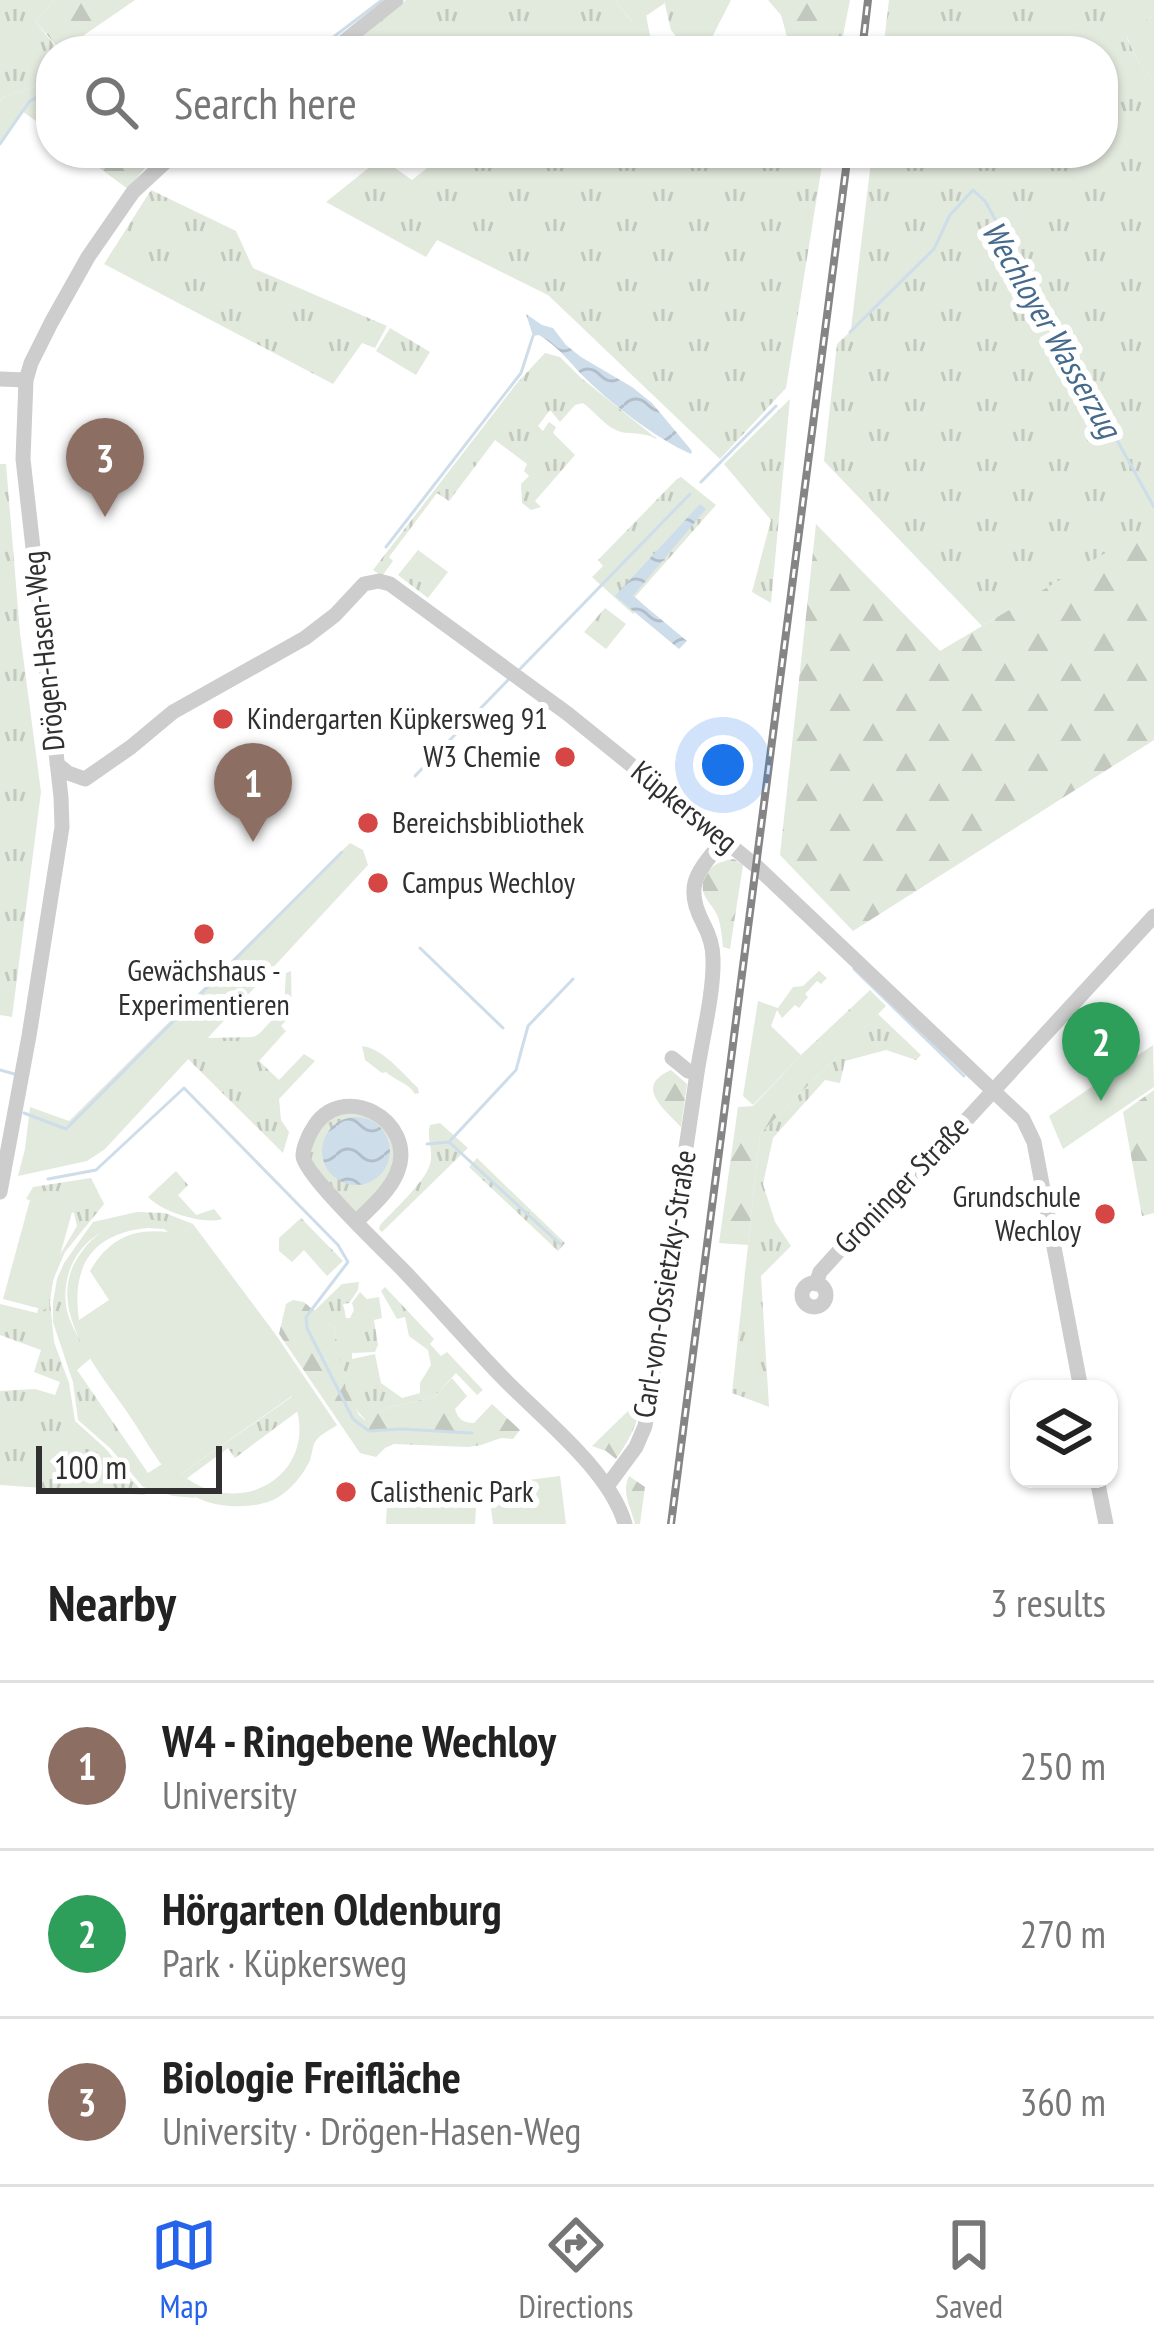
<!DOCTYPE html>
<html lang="en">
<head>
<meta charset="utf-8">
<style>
  body { margin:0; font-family:"PT Sans Narrow",sans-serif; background:#f2f2f2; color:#222 }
  .controls { position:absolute; right:36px; bottom:36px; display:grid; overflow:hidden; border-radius:24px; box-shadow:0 3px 9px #0004 }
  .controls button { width:108px; height:108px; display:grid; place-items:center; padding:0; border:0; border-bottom:3px solid #e0e0e0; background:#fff; color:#222; font:60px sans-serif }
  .scale { position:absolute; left:36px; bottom:30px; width:186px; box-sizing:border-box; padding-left:12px; border:6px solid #303030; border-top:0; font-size:33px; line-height:42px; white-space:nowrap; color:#303030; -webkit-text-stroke:9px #fff; paint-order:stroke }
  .you { position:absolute; left:723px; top:765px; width:42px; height:42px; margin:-30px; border:9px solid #fff; border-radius:50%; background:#1a73e8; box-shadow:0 0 0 18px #1a73e833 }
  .badge { display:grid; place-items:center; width:78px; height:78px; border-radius:50%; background:#2563eb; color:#fff; font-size:39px; font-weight:700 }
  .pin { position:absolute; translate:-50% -99px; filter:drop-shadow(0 3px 6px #0008) }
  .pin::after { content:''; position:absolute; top:63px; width:42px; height:36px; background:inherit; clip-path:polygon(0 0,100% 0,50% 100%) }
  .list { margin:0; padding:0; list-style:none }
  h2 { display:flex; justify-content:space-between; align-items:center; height:156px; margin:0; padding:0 48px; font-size:51px }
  h2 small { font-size:39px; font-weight:400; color:#767676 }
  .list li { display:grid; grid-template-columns:78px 1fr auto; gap:36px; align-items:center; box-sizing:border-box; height:168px; padding:0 48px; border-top:3px solid #e0e0e0 }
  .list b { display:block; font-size:45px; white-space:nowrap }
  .list p { margin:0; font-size:39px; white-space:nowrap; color:#767676 }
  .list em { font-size:39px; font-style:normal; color:#767676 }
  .icon { flex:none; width:66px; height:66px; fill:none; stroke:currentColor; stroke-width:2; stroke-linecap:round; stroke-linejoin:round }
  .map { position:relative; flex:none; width:1154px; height:1524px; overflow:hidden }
  .search { position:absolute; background:#fff; box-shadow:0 3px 9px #0004; left:36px; right:36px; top:36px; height:132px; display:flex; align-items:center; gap:30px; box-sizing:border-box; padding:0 42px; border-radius:48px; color:#767676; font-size:45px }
  .sheet { height:660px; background:#fff }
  nav { display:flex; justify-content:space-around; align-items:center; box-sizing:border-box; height:168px; border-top:3px solid #e0e0e0; background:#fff; font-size:33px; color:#767676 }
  nav a { display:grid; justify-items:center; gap:6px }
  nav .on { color:#2563eb }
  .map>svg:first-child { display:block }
  .grass { fill:url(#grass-tufts) }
  .forest { fill:url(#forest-firs) }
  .green { fill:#e2e9dd; fill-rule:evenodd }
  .water { fill:url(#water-waves) }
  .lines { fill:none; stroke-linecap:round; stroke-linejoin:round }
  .stream { stroke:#ceddea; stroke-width:3 }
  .minor { stroke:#cdcdcd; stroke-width:15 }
  .rail-casing { stroke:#858585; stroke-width:8 }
  .rail { stroke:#fff; stroke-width:3; stroke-dasharray:9; stroke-linecap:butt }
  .poi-dot { fill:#d64644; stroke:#fff; stroke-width:4.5 }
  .labels { text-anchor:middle; stroke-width:12; stroke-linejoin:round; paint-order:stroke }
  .street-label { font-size:30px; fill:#303030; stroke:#fff }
  .poi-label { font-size:30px; fill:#303030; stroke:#fff; text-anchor:start }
  .water-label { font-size:33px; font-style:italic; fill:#456a8c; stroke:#fff }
</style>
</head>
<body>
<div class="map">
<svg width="1154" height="1524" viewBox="0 0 1154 1524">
  <defs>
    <pattern id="grass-tufts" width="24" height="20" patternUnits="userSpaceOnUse" patternTransform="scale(3)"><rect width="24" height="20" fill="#e2e9dd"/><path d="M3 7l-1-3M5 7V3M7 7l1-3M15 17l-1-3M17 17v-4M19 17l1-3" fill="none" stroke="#c2c8be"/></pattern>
    <pattern id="forest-firs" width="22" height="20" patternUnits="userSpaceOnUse" patternTransform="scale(3)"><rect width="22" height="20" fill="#e2e9dd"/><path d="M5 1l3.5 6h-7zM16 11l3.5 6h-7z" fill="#c2c8be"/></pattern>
    <pattern id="water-waves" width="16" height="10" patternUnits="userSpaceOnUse" patternTransform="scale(3)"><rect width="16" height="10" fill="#ceddea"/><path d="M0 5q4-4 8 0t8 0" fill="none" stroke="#b1bec9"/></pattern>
  </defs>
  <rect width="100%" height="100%" fill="#fff"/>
  <path class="grass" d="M0,0H54L35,21L59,51H51V81L3,97L0,102Z
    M406,0H615L633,23L646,15L651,41L659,51H343Z
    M664,0H731L705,51H688L671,30Z
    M889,0H1154V14L1127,38L1139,63L1154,81V526L982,626L824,461L837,344L885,299L851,329L872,153H1103V51H883Z
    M424,153H824L786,388L720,459L548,295L437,240L426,257L326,202L381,158L412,180L432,164Z
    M151,190L236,231L253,268L387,326L375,348L362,343L333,384L104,264Z
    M390,328L430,352L416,375L376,351Z
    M545,353L560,357L580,377L657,439C639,430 628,436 616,430C604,425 593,410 583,403L575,405L560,422L550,410L538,426L543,431L549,422L556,427L553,433L575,455L535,501L541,507L531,510L522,503L521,484L529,476L524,471L527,464L495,440L449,501L437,493L389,557L393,561L382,576L373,570L517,383Z
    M790,399L771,603L752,592L771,520L724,464Z
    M0,464H6L20,633L41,792L12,1017L0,1015Z
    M681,477L716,505L635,597L642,603L633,614L592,577L603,566L598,560L677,479Z
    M418,550L448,572L428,598L398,575Z
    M605,608L626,624L606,649L584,632Z
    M291,971L292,1014L281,1026L286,1031L259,1061L279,1080L304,1054L315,1061L279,1099L281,1120L289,1132L283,1153L187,1058L207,1038L253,1037L259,1034L284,1007L286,973Z
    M878,1014L921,1055L916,1060L886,1050L845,1061L840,1083L825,1080L773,1138L763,1184L775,1222L791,1246L761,1276L769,1407L732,1393L760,1134Z
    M362,1046C384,1049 402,1073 418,1088L419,1093L415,1094C408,1082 395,1081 386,1072L382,1073L365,1060Z
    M331,1111L385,1117L399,1170L356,1222L307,1167L310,1134Z
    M440,1123L468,1148L382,1232L379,1229L380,1225C393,1211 426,1181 430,1164C434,1150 426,1139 430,1125Z
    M477,1158L565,1243L558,1251L469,1167Z
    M176,1171L188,1185L178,1195L196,1215L214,1209L222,1219C204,1225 162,1212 148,1197Z
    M91,1178L104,1204L65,1252L53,1280L50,1302L54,1342L69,1383L75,1421L105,1448L145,1495L0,1485V1391L35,1389L55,1395L60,1382L34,1372L41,1350L0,1335V1304L37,1313L51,1270L77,1226L74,1213L26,1199L33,1187Z
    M137,1212L165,1213L193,1224L184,1230C127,1203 58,1239 66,1306C69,1325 82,1343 91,1358L77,1370L148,1473L162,1464L196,1498L173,1496L143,1487L111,1449L78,1420L73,1382L53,1322V1302L57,1279L64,1263L93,1222Z
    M301,1218L343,1261L327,1276L304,1250L292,1262L279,1251V1238Z
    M359,1282L358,1290L349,1303L343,1304L346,1318H350L354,1310L352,1303L360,1292L367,1299L379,1297L382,1318L374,1320L378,1345L375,1352L352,1353V1359L375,1354L381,1383L402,1398L420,1393V1383L431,1365L428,1350L409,1336L405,1317L397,1319L381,1291L385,1287L434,1339L430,1344L441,1356L447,1352L483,1390L477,1395L456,1373L434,1397L388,1408L366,1420C341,1398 340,1359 334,1328L314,1311L342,1284Z
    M293,1396L298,1411L235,1458L228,1448L186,1479L181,1474Z"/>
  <path class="forest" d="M54,0H135L61,51L35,21Z
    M615,0H664L665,3L634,24Z
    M768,0H850L840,51H791L781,15Z
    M1154,14V81L1139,63L1127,37Z
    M51,81V132L22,111L0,142V102L3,97Z
    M79,153H157L128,189Z
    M816,524L940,651L1154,524V740L853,931L780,855Z
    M734,859L743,865L730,949L723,947C722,937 721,926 718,917C715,908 705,900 703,891C700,871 718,860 734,859Z
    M870,990L886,1006L760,1134L748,1245L719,1243L738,1107L753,1106L801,1055Z
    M671,1070L687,1084L681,1127C663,1108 634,1086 671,1070Z
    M1154,1090V1213L1142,1216L1123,1112Z
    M293,1300L304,1302L334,1328L346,1389L359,1415L365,1420L388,1408L434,1397L452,1378L467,1396L455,1409C458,1419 463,1423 474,1423L492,1404L520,1430L513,1439L501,1438L481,1445L468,1447L394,1444L385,1448L376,1457L360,1453L279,1334L286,1304Z
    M632,1403L641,1406C636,1427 628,1442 616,1459L606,1451L592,1446L630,1409Z
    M629,1476L645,1487L640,1524H635C631,1507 621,1493 629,1476Z"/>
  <path class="green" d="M350,843L363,850L368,865L105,1149L87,1161L18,1176L25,1149L30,1107L69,1121Z
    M819,971L827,978L821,984L817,981L805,994L808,997L799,1008L795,1005L782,1018L777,1010L771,1026L801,1055L753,1105L743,1096L758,1001L778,1008L793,987L803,986Z
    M1153,1045L1154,1087L1063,1149L1049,1116Z
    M30,1200L72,1212L45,1310L3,1299Z
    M147,1219L168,1222L184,1230L193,1224L276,1335L337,1425C330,1430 319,1435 315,1442C312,1448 312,1454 310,1460C303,1476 288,1493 273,1500C252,1509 220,1508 200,1499C168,1485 148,1442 129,1415C98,1369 39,1305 83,1250C100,1228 119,1221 147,1219ZM148,1228L164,1229L168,1232C132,1228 109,1239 90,1271L109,1300L79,1320C71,1266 92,1233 148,1228ZM292,1396C325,1471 242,1524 181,1474Z
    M560,1476L566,1524H493L488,1485Z
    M413,1482L468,1485L467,1507L476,1508L475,1524H386L387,1503L412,1504Z"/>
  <path class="water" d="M526,314L542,325L553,328L566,345L581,357L632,387L652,403L692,451L691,454C655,438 610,403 582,375C568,360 557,346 539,335L533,336Z
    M700,504L706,509L633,596L687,641L679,649L615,596Z
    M322 1151a34 34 0 1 1 68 0a34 34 0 1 1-68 0Z"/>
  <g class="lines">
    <path class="stream" d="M315,51L382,0
      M0,144L29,102L51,88
      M850,332L934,249L950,215L973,190L985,201L1154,507
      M701,482L776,406
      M386,547L521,373L533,336
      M520,669L690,494
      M415,776L508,680
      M420,948L503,1028
      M854,969L964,1076
      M0,1070L18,1075
      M24,1113L66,1129L342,852
      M449,1142L516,1070L528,1026L573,979
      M427,1144L449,1142L560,1244
      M48,1179L96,1170L184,1088L338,1245L348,1262L306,1317L307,1328L353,1419L369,1431L401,1429L472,1433"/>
    <path class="minor" d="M332,51L396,0
      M0,379L26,380
      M57,764L68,773L85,779L131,747L173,712L305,638L335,615L364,584L379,581L390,584L568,714L756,866L1023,1119L1034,1142L1081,1389
      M697,1073C702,1039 714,993 713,959C713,945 709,934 703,923C682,883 700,870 724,839
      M0,1192L29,1036L62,827L61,797L23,459L26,380L31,363L51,323L88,257L133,192L175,153
      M356,1222C370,1208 389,1192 397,1173C419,1120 340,1078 312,1130C308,1136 303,1149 303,1156C304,1175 388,1254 405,1272C438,1307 470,1344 504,1379C543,1419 610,1471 625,1524
      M802 1295a12 12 0 1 1 24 0a12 12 0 1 1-24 0Z
      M816,1284L820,1272L888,1197L912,1179L1154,916
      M1097,1479L1106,1524
      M608,1485L636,1447L645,1426L697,1073L688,1071L672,1058"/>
    <defs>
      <path id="rail" d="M862,51L868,0
        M671,1524L848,153"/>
    </defs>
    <use href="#rail" class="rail-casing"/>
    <use href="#rail" class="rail"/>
  </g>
  <g class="poi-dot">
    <circle cx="223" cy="719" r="12"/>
    <circle cx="565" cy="757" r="12"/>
    <circle cx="368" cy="823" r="12"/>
    <circle cx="378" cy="883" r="12"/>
    <circle cx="204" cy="934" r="12"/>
    <circle cx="1105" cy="1214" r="12"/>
    <circle cx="346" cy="1492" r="12"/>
  </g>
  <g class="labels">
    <g class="street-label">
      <text transform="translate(44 651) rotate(-96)" y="10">Drögen-Hasen-Weg</text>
      <text transform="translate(684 807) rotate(39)" y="10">Küpkersweg</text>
      <text transform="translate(902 1185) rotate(-46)" y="10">Groninger Straße</text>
      <text transform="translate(665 1284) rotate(-81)" y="10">Carl-von-Ossietzky-Straße</text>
    </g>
    <g class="poi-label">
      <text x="247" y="729">Kindergarten Küpkersweg 91</text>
      <text x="541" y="767" text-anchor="end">W3 Chemie</text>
      <text x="392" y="833">Bereichsbibliothek</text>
      <text x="402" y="893">Campus Wechloy</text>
      <text x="204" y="981" text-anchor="middle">Gewächshaus -<tspan x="204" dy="34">Experimentieren</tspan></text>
      <text x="1081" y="1207" text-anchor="end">Grundschule<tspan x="1081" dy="34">Wechloy</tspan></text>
      <text x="370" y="1502">Calisthenic Park</text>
    </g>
    <g class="water-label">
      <text transform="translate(1052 329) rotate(60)" y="12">Wechloyer Wasserzug</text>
    </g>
  </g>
</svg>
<div class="controls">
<button><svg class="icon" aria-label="layers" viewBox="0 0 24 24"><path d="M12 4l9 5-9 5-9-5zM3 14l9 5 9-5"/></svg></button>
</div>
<div class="scale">100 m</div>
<div class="you"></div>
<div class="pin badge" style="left:253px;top:842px;background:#8d6e63">1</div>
<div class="pin badge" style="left:1101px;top:1101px;background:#2e9e5b">2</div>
<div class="pin badge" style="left:105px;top:517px;background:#8d6e63">3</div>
<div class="search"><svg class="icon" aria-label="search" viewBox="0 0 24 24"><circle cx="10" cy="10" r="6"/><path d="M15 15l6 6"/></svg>Search here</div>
</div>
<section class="sheet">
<h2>Nearby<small>3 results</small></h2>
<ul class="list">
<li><span class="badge" style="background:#8d6e63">1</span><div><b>W4 - Ringebene Wechloy</b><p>University</p></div><em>250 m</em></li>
<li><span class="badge" style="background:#2e9e5b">2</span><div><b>Hörgarten Oldenburg</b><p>Park · Küpkersweg</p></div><em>270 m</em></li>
<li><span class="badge" style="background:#8d6e63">3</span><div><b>Biologie Freifläche</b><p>University · Drögen-Hasen-Weg</p></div><em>360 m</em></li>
</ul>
</section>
<nav>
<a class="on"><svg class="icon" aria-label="map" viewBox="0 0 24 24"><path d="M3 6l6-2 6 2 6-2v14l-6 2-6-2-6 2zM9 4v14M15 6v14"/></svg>Map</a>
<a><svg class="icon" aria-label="directions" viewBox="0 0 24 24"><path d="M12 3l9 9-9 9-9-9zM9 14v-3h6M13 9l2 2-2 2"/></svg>Directions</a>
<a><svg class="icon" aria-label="saved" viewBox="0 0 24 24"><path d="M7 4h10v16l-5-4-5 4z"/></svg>Saved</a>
</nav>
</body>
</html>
